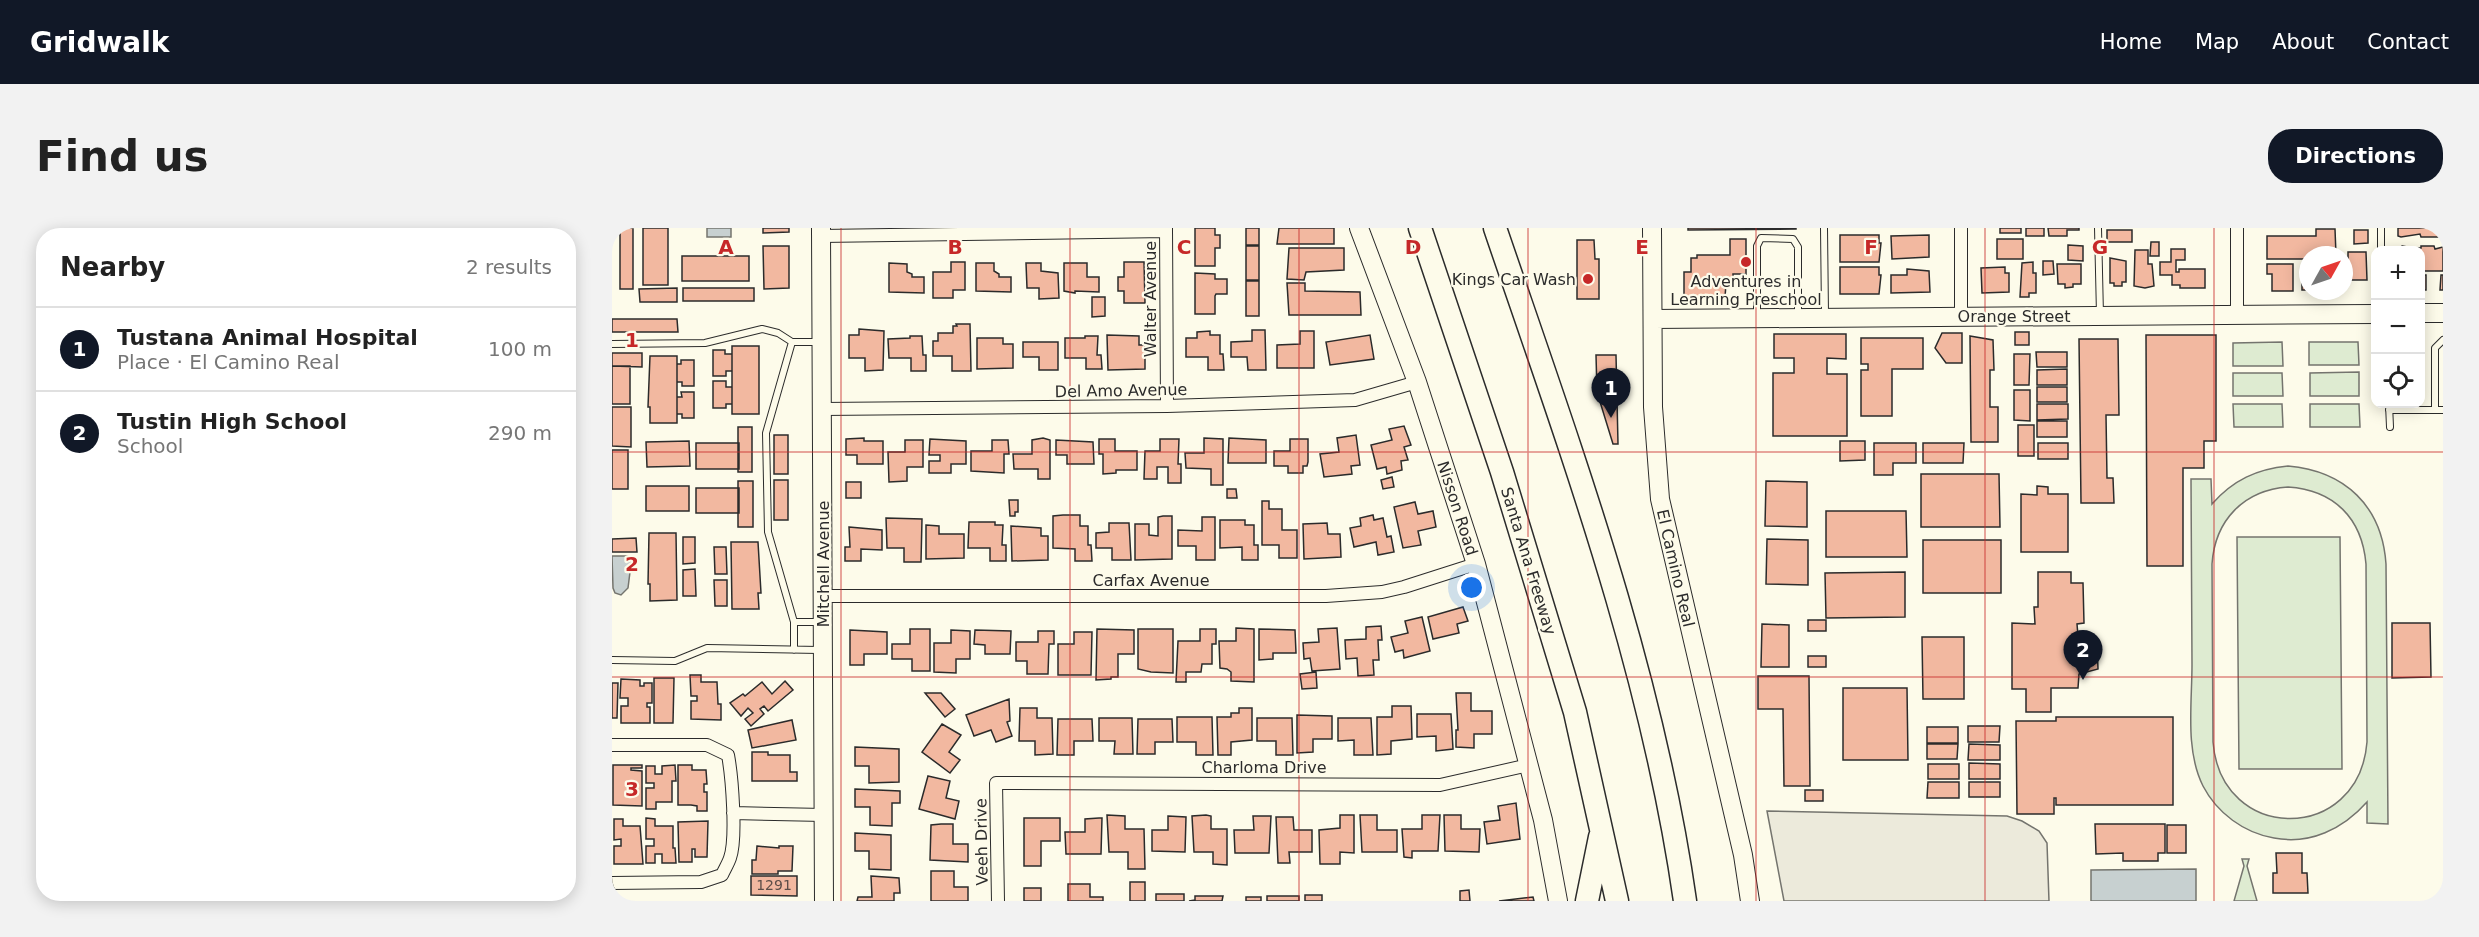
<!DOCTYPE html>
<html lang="en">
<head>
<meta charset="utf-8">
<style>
  body { margin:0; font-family:"DejaVu Sans",sans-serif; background:#f2f2f2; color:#222 }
  .controls { position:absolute; right:18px; top:18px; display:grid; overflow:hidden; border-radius:12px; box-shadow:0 3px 15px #0003 }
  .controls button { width:54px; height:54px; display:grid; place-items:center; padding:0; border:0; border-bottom:2px solid #e0e0e0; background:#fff; color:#222; font:30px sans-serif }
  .compass { position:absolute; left:1687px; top:18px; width:54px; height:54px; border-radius:50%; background:#fff; box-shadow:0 3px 15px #0003; rotate:50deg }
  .you { position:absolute; left:860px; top:360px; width:21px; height:21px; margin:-15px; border:4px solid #fff; border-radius:50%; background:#1a73e8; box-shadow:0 0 0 9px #1a73e833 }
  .badge { display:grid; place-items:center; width:39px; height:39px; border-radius:50%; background:#111827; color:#fff; font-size:20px; font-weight:700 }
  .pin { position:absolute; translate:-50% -50px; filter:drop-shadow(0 2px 3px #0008) }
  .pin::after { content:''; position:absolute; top:32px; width:21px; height:18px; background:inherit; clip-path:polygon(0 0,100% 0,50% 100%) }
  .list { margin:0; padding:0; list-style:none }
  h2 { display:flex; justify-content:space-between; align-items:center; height:78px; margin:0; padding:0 24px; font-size:26px }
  h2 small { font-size:20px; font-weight:400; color:#767676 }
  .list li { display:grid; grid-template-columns:39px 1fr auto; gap:18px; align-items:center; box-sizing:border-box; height:84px; padding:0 24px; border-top:2px solid #e0e0e0 }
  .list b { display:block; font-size:22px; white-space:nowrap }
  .list p { margin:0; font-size:20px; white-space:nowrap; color:#767676 }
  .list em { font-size:20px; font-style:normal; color:#767676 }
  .icon { flex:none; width:33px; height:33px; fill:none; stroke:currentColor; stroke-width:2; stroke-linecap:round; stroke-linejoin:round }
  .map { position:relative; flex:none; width:1831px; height:673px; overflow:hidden; border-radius:24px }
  header { display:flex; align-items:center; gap:36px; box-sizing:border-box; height:84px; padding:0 30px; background:#111827; color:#fff }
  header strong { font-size:28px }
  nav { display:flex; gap:33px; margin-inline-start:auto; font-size:21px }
  .intro { display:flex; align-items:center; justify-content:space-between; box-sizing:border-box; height:144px; padding:0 36px }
  h1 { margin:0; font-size:42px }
  .button { padding:15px 27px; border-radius:24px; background:#111827; color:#fff; font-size:21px; font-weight:700 }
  main { display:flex; gap:36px; padding:0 36px }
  aside { flex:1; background:#fff; border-radius:24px; box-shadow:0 3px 15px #0003 }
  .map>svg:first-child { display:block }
  .green { fill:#deebd1; stroke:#74746e; stroke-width:1.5; fill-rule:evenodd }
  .parking { fill:#eceadb; stroke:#74746e; stroke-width:1.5 }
  .water { fill:#c7d0d0; stroke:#74746e; stroke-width:1.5 }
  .building { fill:#f2b8a0; stroke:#2b2b2b; stroke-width:1.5 }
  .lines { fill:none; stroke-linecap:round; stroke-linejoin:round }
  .lane-casing { stroke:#2b2b2b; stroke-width:8 }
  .street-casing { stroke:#2b2b2b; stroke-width:14 }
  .secondary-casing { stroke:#2b2b2b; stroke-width:20 }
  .highway-casing { stroke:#2b2b2b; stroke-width:25 }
  .lane { stroke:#fdfbea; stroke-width:6 }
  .street { stroke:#fdfbea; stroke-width:12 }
  .secondary { stroke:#fdfbea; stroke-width:18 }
  .highway { stroke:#fdfbea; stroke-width:22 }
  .grid { fill:none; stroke:#c62828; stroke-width:1.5; stroke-opacity:0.55 }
  .poi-dot { fill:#c62828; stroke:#fdfbea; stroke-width:2 }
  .labels { text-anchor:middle; stroke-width:4.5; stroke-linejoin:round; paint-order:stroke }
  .number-label { font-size:14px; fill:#5d4e48 }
  .poi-label { font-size:16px; fill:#2b2b2b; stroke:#fdfbea; text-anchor:end }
  .street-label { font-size:16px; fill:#2b2b2b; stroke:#fdfbea }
  .grid-label { font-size:20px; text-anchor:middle; font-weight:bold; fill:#c62828; stroke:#fdfbea; stroke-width:4.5; stroke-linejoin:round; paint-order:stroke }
</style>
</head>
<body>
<header>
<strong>Gridwalk</strong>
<nav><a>Home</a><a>Map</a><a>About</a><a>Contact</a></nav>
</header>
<div class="intro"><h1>Find us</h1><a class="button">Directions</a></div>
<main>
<aside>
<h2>Nearby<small>2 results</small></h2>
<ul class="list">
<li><span class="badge">1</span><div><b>Tustana Animal Hospital</b><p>Place · El Camino Real</p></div><em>100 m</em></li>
<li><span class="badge">2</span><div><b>Tustin High School</b><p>School</p></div><em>290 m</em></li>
</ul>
</aside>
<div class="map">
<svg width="1831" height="673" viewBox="0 0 1831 673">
  <rect width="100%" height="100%" fill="#fdfbea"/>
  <path class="green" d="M1670,114L1671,138H1621V115Z
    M1697,114H1746L1747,137H1697Z
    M1747,144V168H1698V145Z
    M1621,145H1670L1671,168H1621Z
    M1621,176H1670L1671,199H1622Z
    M1698,176H1747L1748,199H1698Z
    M1676,238C1733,243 1770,278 1774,336L1776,596L1755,595V574C1731,601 1698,617 1662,610C1632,605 1605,585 1591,558C1573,522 1580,476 1580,437C1580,375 1579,313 1579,251H1599L1600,276C1621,252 1645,241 1676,238ZM1676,259C1722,262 1750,290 1754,336L1755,514C1747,616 1609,616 1601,514L1600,336C1603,292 1632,262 1676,259Z
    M1625,309H1728L1730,541H1627Z
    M1630,631H1637L1635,638L1645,673H1622L1632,638Z"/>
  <path class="parking" d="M1155,583L1395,588L1410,593L1427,603L1435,615L1437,673H1172Z"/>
  <path class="water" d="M95,0H119V9H95Z
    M0,328H20L16,360L9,367L3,365L1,360Z
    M1584,641V673H1479V642Z"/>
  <path class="building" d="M8,0H21V61H8Z
    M31,0H56V57H31Z
    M151,0H177V4L151,5Z
    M583,0H603V7H608V20H603V38H583Z
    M634,0H647V17H634Z
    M667,0H722V16H665Z
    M1076,0H1184V1L1076,2Z
    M1388,0H1409V5H1388Z
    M1414,0H1432V8H1414Z
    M1436,0H1467V2H1455V8H1437Z
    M1786,0H1831V9H1809L1808,6L1789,9L1786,8Z
    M1704,1H1723L1724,27H1696V31H1655V8H1704Z
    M1495,2H1520V14H1495Z
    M1742,2H1756V15L1742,16Z
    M1228,7H1267V15H1269L1267,34H1228Z
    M1317,7V29L1280,31L1279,8Z
    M1118,11H1134V46H1121V56H1114L1113,69H1072V44H1079V30H1085V27H1118Z
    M1385,11H1411V31H1385Z
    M965,12H982L983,31H987V71H965Z
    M1539,14H1547V28H1538Z
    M1456,17L1471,18V33L1456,32Z
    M151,18H177V60L152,61Z
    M634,18H647V52H634Z
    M1790,18L1801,20H1809V18H1822L1823,21L1831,19V43H1808V22H1788Z
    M677,20H732V42L694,44L692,52L675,51Z
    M1559,21H1573V32H1564V44H1567V41H1593V60H1568V57H1560V47H1548V34H1559Z
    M1523,22H1536V36H1540L1542,58L1533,60L1522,58Z
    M1736,24H1754L1755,52H1736Z
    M70,28H137V53H70Z
    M1498,30L1514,33V54H1510V58H1502V55H1498Z
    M1431,33H1441L1442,46L1431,47Z
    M339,34H353V62H341V70H321V44H339Z
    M512,34H532L533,75H512V63H506V49H512Z
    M1421,34V45H1424V65H1417V69H1408L1410,35Z
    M277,35L295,36V44L300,46V49H312V65L277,64Z
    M364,35H382V43L387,46V49H399V64L364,63Z
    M414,35H429V43L446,45L447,70L427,71V60H415Z
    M452,35H475V49H487V64L463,63V65L452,63Z
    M1445,36H1469V56H1461V59L1453,60V56H1446Z
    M1655,36H1681V63H1660V46H1655Z
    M1228,39H1267V47H1269L1267,66H1228Z
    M1393,39V45H1397V64L1370,65L1369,40Z
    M1295,41L1317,43L1318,64L1279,65V47H1295Z
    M583,45L603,46V51H615V66H604L603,68V86H583Z
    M1808,47H1814V62H1808Z
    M1829,47H1831V62H1828Z
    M1690,49H1696V62H1690Z
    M634,53H647V88H634Z
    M675,55H693V63L748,64L749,87H677Z
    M65,60V74H28L27,61Z
    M71,60H142V73H71Z
    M480,69H493V88L480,89Z
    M0,91H65L66,104H0Z
    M344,96H358L359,143H340V128H321V113H326V105H341V98H345Z
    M247,101L272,103L271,142L253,143V130H237V107H247Z
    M640,102H653L654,142H636L635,129H619V114L640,113Z
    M598,103V107H608V126H611L612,142H596V129H574V110H585V104Z
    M688,103H702V140H665V117L688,116Z
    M1403,104H1417V117H1403Z
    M1330,105H1350V135H1334L1323,120Z
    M1162,106H1234V131L1215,130V146H1235V208H1161V145H1182V130H1162Z
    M495,107L527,108V117H533V141L496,142Z
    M758,107L762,131L718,137L714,114Z
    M1534,107H1604V213H1592V240H1571V338H1535Z
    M298,108H310L311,127H314V143H299V130H277L276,111L298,110Z
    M473,108H486L485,127H489L490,141H474V130H453V110H473Z
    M1358,108L1381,112L1382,142H1378V179H1386V214H1359Z
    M365,110H391V116H401V140L365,141Z
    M1249,110H1311V141H1280V188H1249V142H1256V136H1249Z
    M1467,111H1506L1507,187H1494L1495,250H1501L1502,275H1469Z
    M411,114H446V142H427V129H411Z
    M120,118H147V186H120Z
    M101,122H113V126H120V143H114V148H101Z
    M1424,124H1455V139H1425Z
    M0,125H30V139L0,138Z
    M1402,126H1418L1417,157H1402Z
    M984,127H1004L1006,216H1001L985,164Z
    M38,128H65V195H38V179H36Z
    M69,132H82V158H70V154H65V136H69Z
    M0,138H18V176H0Z
    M1455,141V157H1425V142Z
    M101,153H114V159H120V176H114V180H101Z
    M1425,159H1455V174H1425Z
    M1402,162H1418V193L1402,192Z
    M69,164H82V190H70V186H65V169H70Z
    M1425,176H1456V191L1425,192Z
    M0,179H19V219L0,218Z
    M1425,193H1455V209H1425Z
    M1406,197H1422V228H1406Z
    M792,198L799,217L792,219L796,232L789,233L790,242L775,246L774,239L765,241L759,217L780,212L777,201Z
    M126,199H140V244H126Z
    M162,207H176V246H162Z
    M744,207L748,237L739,238L740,246L712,249L708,226L727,224L725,210Z
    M252,210V213H271V236H245V227H234V211Z
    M431,210L438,212V251H426V241H402L401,226H420V212Z
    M592,210L611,211V257H599V241L574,240L573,225H592Z
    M617,210L654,212V235H616Z
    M318,211L354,213V236H339V245H317V233H328V227H317Z
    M487,211H503V223H525V242H504V245L491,246V226H487Z
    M548,211H567L566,236H569V255H556V239H545V251H532L533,223H548Z
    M678,211H696V234L695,238H691V245H676V238H662V223H678Z
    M293,212H311V239H295V253L277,254L276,224H293Z
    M380,212H396L397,226H392V245L359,243V223H380Z
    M444,212L481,214L482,236H455V227H444Z
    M77,213L78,238L35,239L34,214Z
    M1228,213H1253V232L1228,233Z
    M84,215H127V241H84Z
    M1262,215H1304V235H1281V247H1262Z
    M1311,215H1352L1351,235H1311Z
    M1426,215H1456V231H1426Z
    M0,222H16V261H0Z
    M1309,246H1387L1388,299H1309Z
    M780,249L782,259L771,261L769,252Z
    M162,252H176V292H162Z
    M126,253H141V299H126Z
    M1154,253L1195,254V299L1153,298Z
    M234,254H249V270H234Z
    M34,258H77V283H34Z
    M1425,258L1436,259V266H1456V324H1409V266L1425,267Z
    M84,260H127V285H84Z
    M615,261H624L625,270H615Z
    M397,272H406V284H403V288H398Z
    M650,273H657V281H670V302H685V330H667V317H650Z
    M803,274L806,286L821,283L824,299L806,303L809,317L791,320L782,279Z
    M1214,283H1294L1295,329H1214Z
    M451,287H468V298H476V317H479L480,333H463V321L441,320V288Z
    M761,287L762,292L771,290L775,309L779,308L782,324L766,327L764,314L742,319L738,300L749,298L748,290Z
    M551,288H560V331L523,332V296H537V307L546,308V289Z
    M590,289H603V332H584V318H566V302L590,303Z
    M274,290L310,291L309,334H292V320H275Z
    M608,292H633V297H642V317H646V332H630V319L608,320Z
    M357,294H383V297H391L390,317H394V333H378V320H356Z
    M497,295H517L519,332H500V320H484V305L497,304Z
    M715,295L716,306H728L729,329L692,331L691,296Z
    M314,297L327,298V306H352V330L314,331Z
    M399,298L429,300V308H436V332L400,333Z
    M237,299L270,302V322L249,321V333H233V319H238Z
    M37,305H64L65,372L38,373V356H36Z
    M71,309H83V335L71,336Z
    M24,310L25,324H0V311Z
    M1155,311L1196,312V357L1154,356Z
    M1311,312H1389V365H1311Z
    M119,314H146L149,365H146L147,381H120Z
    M102,319H114L115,346H103Z
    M83,341L84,368H71V342Z
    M1293,344V389L1214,390L1213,345Z
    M1426,344H1459V355H1471L1472,395L1465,396L1466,408L1485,416L1486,441L1467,446L1466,460H1439V484H1414V461H1400V395L1423,396L1422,379H1426Z
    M102,352H115V378H103Z
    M851,379L856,393L845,396L847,405L821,411L816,389Z
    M810,389L818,423L792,430L791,422L783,424L779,409L796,405L793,393Z
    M1196,392H1214V403H1196Z
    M1780,395H1818L1819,449L1780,450Z
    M1150,396L1177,397V439H1149Z
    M769,398L770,412H766L767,432H761L762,447L746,448L745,430L734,431L733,412L754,411V399Z
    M624,400L642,401V454L619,453V444L615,441L608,440L607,413H624Z
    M725,400L728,441L700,443L698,430L692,431L691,415L707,414L706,401Z
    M298,401H318V443H300V431H280V416H298Z
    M485,401L522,402V426H506V449H499V451L484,452Z
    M526,401H561V445L539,444L526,441Z
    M588,401H604V416H600V436H590L589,444H574V454H564L566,413H588Z
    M647,401L683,402L684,425H661V431L647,432Z
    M238,402L275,404V426H252V437H238Z
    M339,402L358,403V431H344V445L322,444V415H339Z
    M363,402L399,403L398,426H373V417L362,416Z
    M426,403H442V416H437L436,446H415V433H404V414H426Z
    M462,404H480L479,447H446V416H462Z
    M1310,409H1352V471H1311Z
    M1196,428H1214V439H1196Z
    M704,444L705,460L690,461L688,446Z
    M78,447H89V454H105L106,476H109V492L79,491V473H85V468H79Z
    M1146,448H1197L1198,558H1172L1171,481H1146Z
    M42,450H62L61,495H42Z
    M9,451L28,452V458H32V455H40V475H35V479H38V495H9V478H16V470H8Z
    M173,453L181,462L156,483L152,478L148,481L152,486L139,498L133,491L141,485L136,480L129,488L118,475L131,466L133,468L150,454L160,466Z
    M0,455H6L5,490H0Z
    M1231,460H1295L1296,532H1231Z
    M313,465H329L343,481L333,489Z
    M844,465H859V483H880V506H862V520L844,519V502H846Z
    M397,471L398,493L395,494L400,508L384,514L379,502L362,508L354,487Z
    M780,478H799L800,511L779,513V526L765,527V489H780Z
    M408,480H425V490H440L441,526L423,527V513H407Z
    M627,480H640V512L619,514V527H606L605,489H619V485H627Z
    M805,486H839L841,521L824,523V508L805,509Z
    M685,487L720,488V511H701V524L685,525Z
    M565,489H600L601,527H584V514H565Z
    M1444,489H1561V577H1444V570H1442V586H1405L1404,493H1444Z
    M487,490H520L521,526H502L503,513H487Z
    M645,490H680L681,527H664V513H645Z
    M726,490H759L761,527H742V512L726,513Z
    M446,491H480L481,513H462V527H445Z
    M526,491H560L561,514H543V526H525Z
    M180,492L184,512L140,520L136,502Z
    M330,496L349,507L337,524L348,532L338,545L310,524Z
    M1356,498H1388L1387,514H1356Z
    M1315,499H1346V515H1315Z
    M1315,516H1346L1345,531H1315Z
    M1357,516L1388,517V532H1356Z
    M243,519L287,521V554L257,555V538H243Z
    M140,524H156V527H178V544H185V553H140Z
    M1357,535L1388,536V551H1357Z
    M1316,536H1347V551H1316Z
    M1,537H30V540H19V542L30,543V578L1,577Z
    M63,537L64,553H60V574H44V581H34V560H42V555H34V538H43V546H50V538Z
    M66,537H80V542H94L95,556H92V564H95V583H85V578L79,577H66Z
    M316,548L338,553L334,570L347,573L343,591L307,581Z
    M1316,554H1347V570H1315Z
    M1357,554H1388V569H1357Z
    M243,561L288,563V575H280V598L258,597V579H243Z
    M1193,562H1211V573H1193Z
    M904,575L908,611L875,616L872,594L888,592L886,578Z
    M495,587L513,588V601H532L533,641H516V624H497Z
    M594,587L599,588V601H615V637L601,636V624H582L580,588Z
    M728,587H742V625L728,624V636H708L707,602L728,600Z
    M748,587H765V602H785V624H750Z
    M810,587H828L826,623H800V630L792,629L790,601H810Z
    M832,587H849V601H868L867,624L833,623Z
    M556,588L574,589L573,624L540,623V602H556Z
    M641,588H659L657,625H623L622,602H642Z
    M664,589H681L682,602H700V624H677L678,635H666Z
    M34,590L43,591V598H61V620H63L64,635H50V626H43V635H34V618H42V611H34Z
    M412,590H448V613H429V638H412Z
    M487,590H490L489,626H454L453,604H473V591Z
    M2,591H11V598H28L31,636H2V618H9V611L2,612Z
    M96,593L95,629H83V621H80V634H67L66,594Z
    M329,596H341V616H356V634L318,632L319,597Z
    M1483,596H1553V625H1546V633H1511V625L1484,626Z
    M1555,597H1574V625H1555Z
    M243,605L279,607V642L257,641V623H243Z
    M145,618L167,620V618H181L180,643H166V646H140V632H144Z
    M1664,625H1690V645H1695L1696,665H1661V645H1665Z
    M319,643H342V659H356V673H319Z
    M139,648H185V668L139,667Z
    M259,648L287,650L288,665H282V673H245L246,669H260Z
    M518,654H533V673H518Z
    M456,656H478V669H491V673H456Z
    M412,660H429V673H412Z
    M857,662L858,673H848V663Z
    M544,666H572V673H544Z
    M693,667H710V673H693Z
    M583,668H611L610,673H577L583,672Z
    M655,668H687V673H655Z
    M634,669H649V673H634Z
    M921,669L922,673H887Z"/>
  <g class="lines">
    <defs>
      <path id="lane" d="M1212,0L1213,86
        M1486,0L1488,87
        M1769,0V22
        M1145,89V18L1149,10L1181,11L1186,19V87
        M180,114L154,205L156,304L182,394V422
        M0,116L93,115L150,101L166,105L180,114H208
        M1777,176L1778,199
        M1777,182H1831
        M1823,182V120L1831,112
        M182,394H208
        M0,432L63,433L95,420L207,422"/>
      <path id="street" d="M554,0L555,178
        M1349,0V89
        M1625,0V87
        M209,8L554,3
        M210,181L555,178L743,172L805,154
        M211,368H714L770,364L792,359L864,336
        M0,517H95L116,527C120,549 125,610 118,630C116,636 112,642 110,647L89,654L0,655
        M121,585L212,587
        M386,673L384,555L828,557L917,537"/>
      <path id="secondary" d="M209,0L212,673
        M747,0L805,154L864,336L931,592L946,673
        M1040,0L1041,179L1048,271L1131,627L1138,673
        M1808,85H1831
        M1041,91L1764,86"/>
      <path id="highway" d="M808,0L890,244L963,484L1005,673
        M883,0C958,220 1040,441 1073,673
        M975,673L988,609"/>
    </defs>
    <use href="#lane" class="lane-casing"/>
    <use href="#street" class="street-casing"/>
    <use href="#secondary" class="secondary-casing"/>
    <use href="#highway" class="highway-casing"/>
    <use href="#lane" class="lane"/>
    <use href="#street" class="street"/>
    <use href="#secondary" class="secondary"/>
    <use href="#highway" class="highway"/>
  </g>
  <path class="grid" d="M229,0V673M458,0V673M687,0V673M916,0V673M1144,0V673M1373,0V673M1602,0V673M0,224H1831M0,449H1831"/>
  <g class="poi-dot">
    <circle cx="1134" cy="34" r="6"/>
    <circle cx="976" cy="51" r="6"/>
  </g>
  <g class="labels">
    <g class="number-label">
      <text x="162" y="662">1291</text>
    </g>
    <g class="poi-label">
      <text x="964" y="57">Kings Car Wash</text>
      <text x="1134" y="59" text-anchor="middle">Adventures in<tspan x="1134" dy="18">Learning Preschool</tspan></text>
    </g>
    <g class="street-label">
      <text transform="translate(538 71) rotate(-90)" y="6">Walter Avenue</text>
      <text x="1402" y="94">Orange Street</text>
      <text transform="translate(509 162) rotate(-1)" y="6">Del Amo Avenue</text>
      <text transform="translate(846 280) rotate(72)" y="6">Nisson Road</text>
      <text transform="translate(917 333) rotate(73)" y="6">Santa Ana Freeway</text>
      <text transform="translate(211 336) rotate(-90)" y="6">Mitchell Avenue</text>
      <text transform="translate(1064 340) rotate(77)" y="6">El Camino Real</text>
      <text x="539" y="358">Carfax Avenue</text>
      <text x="652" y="545">Charloma Drive</text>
      <text transform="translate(369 614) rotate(-91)" y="6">Veeh Drive</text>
    </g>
  </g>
  <g class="grid-label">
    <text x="114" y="26">A</text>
    <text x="343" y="26">B</text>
    <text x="572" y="26">C</text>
    <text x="801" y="26">D</text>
    <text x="1030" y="26">E</text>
    <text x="1259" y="26">F</text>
    <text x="1488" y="26">G</text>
    <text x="20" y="119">1</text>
    <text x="20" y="343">2</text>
    <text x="20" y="568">3</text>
  </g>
</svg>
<div class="controls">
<button>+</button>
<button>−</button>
<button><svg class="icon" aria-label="locate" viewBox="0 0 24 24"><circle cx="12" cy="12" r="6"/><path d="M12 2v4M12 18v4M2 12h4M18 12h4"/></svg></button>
</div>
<svg class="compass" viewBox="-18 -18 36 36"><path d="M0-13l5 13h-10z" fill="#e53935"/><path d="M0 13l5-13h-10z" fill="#767676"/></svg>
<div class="you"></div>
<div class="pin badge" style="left:999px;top:190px">1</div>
<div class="pin badge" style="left:1471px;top:452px">2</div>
</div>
</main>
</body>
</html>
